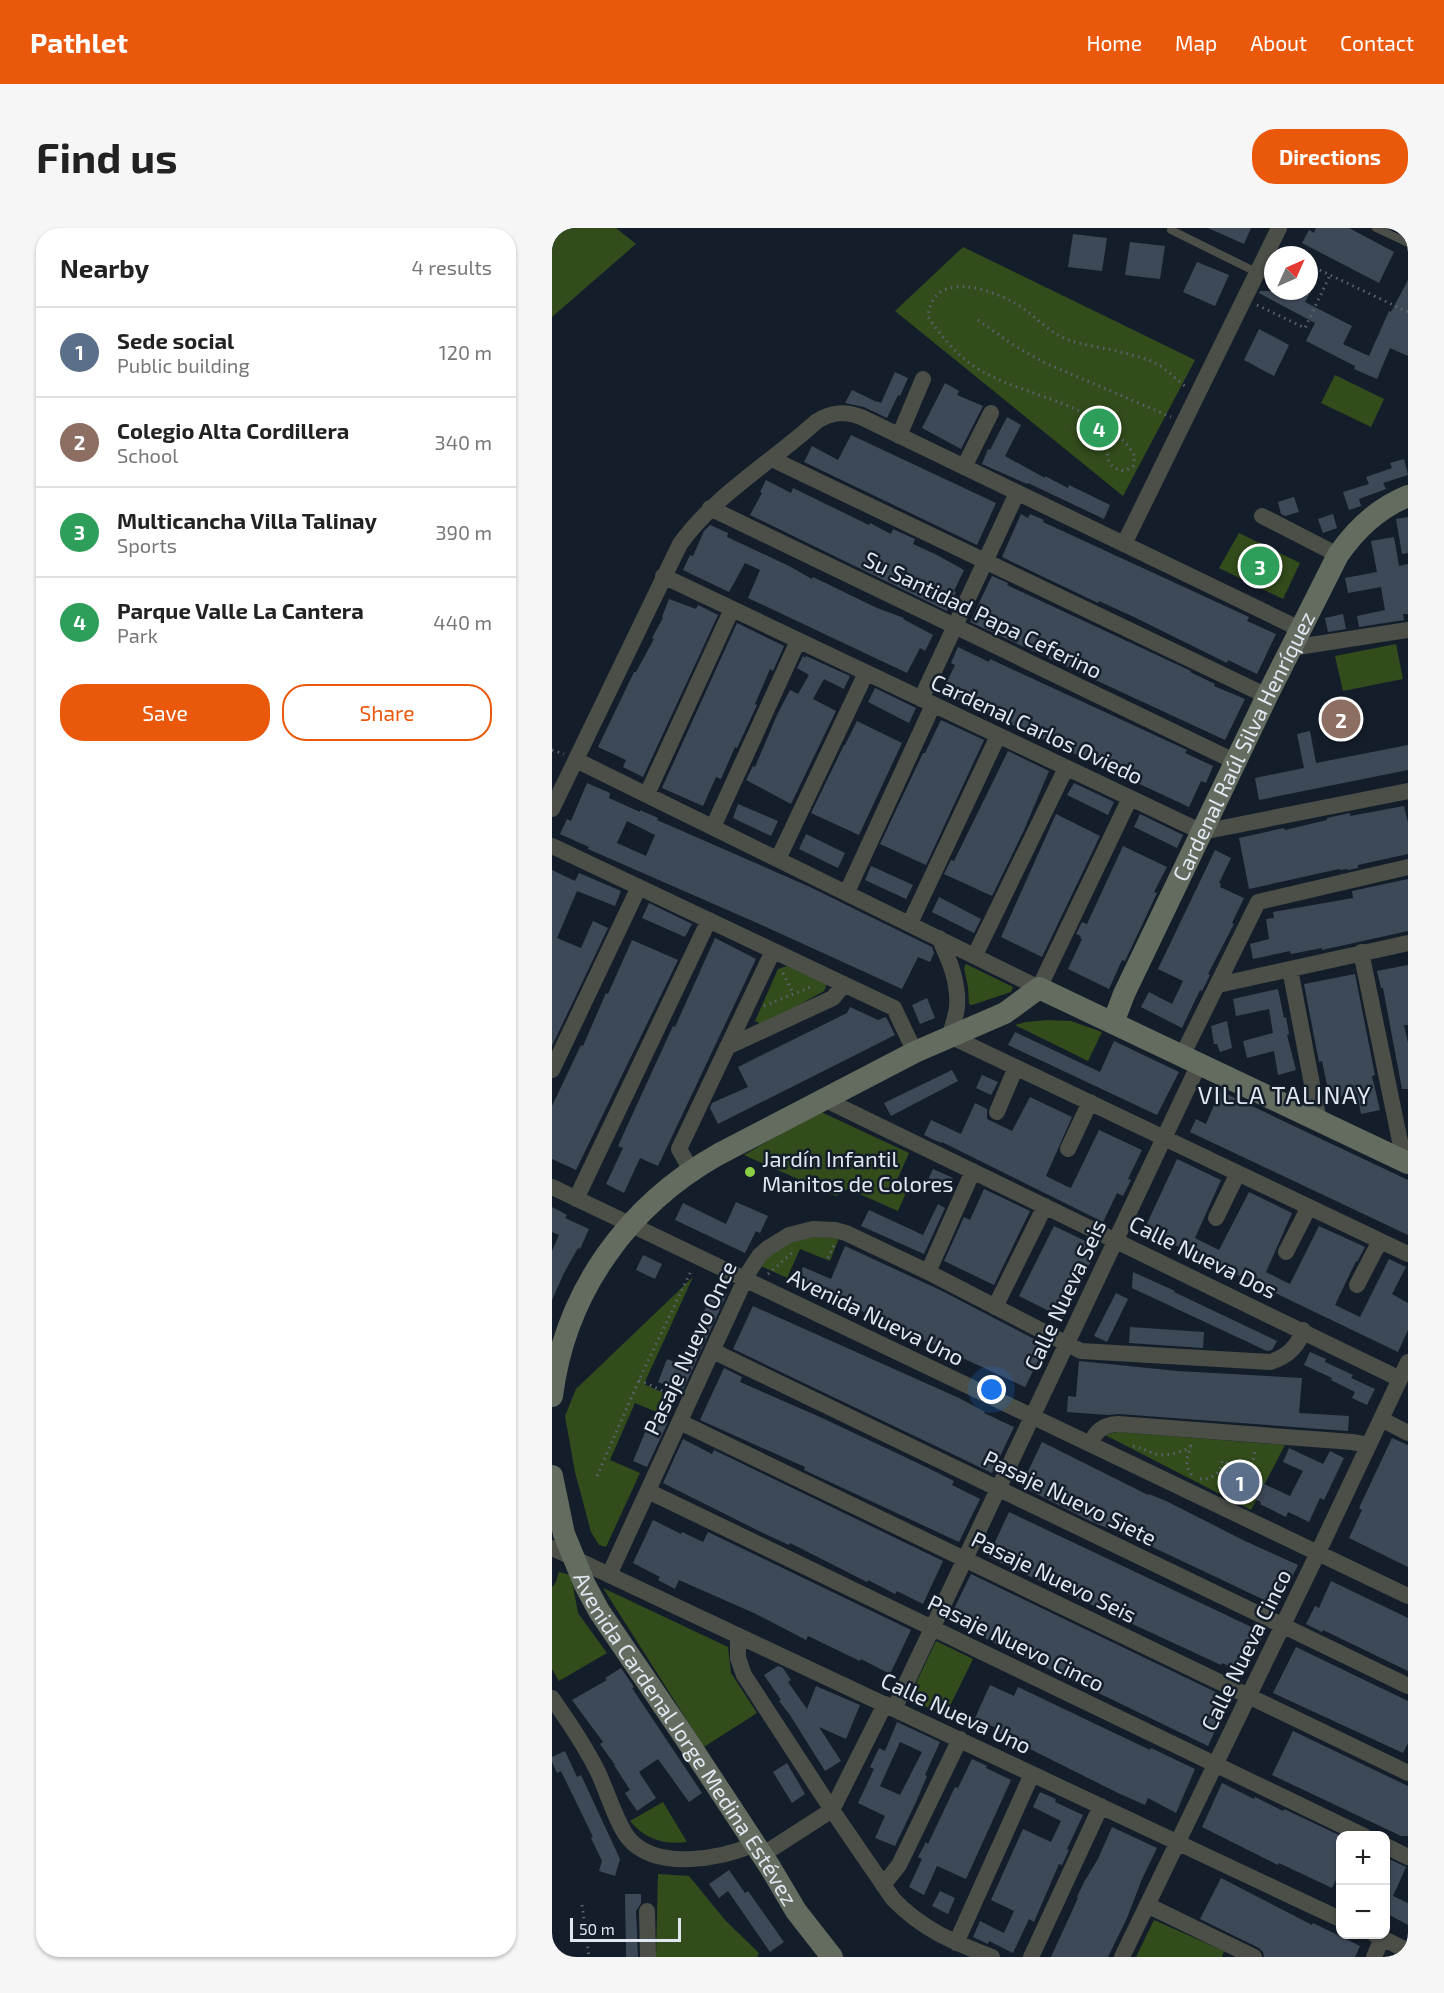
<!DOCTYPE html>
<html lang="en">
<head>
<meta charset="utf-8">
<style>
  body { margin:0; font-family:"Exo 2",sans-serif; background:#f6f6f6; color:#222 }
  .controls { position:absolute; right:18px; bottom:18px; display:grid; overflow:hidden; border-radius:12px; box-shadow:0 2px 4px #0004 }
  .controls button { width:54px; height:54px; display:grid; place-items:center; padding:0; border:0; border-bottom:2px solid #e0e0e0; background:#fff; color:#222; font:30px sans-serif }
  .compass { position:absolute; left:712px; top:18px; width:54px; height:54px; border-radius:50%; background:#fff; box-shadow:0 2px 4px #0004; rotate:45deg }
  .scale { position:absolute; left:18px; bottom:15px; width:111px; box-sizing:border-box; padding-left:6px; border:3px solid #e0e7f1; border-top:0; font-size:16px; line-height:21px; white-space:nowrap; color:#e0e7f1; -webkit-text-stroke:4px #141e2b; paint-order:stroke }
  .you { position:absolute; left:440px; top:1162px; width:21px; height:21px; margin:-15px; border:4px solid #fff; border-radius:50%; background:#1a73e8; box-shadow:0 0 0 9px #1a73e833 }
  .badge { display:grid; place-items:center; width:39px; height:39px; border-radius:50%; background:#ea580c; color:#fff; font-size:20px; font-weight:700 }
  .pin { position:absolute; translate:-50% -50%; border:3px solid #fff; box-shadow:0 2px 6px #0006 }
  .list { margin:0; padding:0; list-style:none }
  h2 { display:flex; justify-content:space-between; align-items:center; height:78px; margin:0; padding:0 24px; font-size:26px }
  h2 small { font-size:20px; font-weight:400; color:#767676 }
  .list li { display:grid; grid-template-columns:39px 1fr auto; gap:18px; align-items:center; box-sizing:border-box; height:90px; padding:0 24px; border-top:2px solid #e0e0e0 }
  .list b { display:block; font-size:22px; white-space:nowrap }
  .list p { margin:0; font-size:20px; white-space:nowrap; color:#767676 }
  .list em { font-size:20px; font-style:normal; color:#767676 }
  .actions { display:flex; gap:12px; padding:18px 24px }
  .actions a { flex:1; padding:14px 0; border:2px solid #ea580c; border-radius:24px; text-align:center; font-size:21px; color:#ea580c }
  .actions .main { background:#ea580c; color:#fff }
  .map { position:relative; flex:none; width:856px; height:1729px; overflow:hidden; border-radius:24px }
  header { display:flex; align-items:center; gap:36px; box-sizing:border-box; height:84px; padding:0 30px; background:#ea580c; color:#fff }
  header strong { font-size:28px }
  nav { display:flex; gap:33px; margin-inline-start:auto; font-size:21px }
  .intro { display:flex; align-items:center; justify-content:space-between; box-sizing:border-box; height:144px; padding:0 36px }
  h1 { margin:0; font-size:42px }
  .button { padding:15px 27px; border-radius:24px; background:#ea580c; color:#fff; font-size:21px; font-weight:700 }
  main { display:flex; gap:36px; padding:0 36px }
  aside { flex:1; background:#fff; border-radius:24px; box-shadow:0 2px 4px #0004 }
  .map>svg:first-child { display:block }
  .green { fill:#334c1c }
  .building { fill:#3e4958; fill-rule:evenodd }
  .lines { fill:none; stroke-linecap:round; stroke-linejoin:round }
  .path { stroke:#5a636f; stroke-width:3; stroke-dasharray:1.5 4.5; stroke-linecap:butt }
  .lane { stroke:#4b4f48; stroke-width:8 }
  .street { stroke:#4b4f48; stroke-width:16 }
  .secondary { stroke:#646b5f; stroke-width:22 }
  .poi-dot { fill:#8bce46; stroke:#141e2b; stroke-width:2 }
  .labels { text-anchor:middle; stroke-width:5; stroke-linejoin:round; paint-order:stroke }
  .street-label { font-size:22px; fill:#e0e7f1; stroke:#141e2b }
  .poi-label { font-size:22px; fill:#e0e7f1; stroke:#141e2b; text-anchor:start }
  .neighbourhood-label { font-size:24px; letter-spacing:1.5px; fill:#e0e7f1; stroke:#141e2b }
</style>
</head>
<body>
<header>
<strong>Pathlet</strong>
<nav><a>Home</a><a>Map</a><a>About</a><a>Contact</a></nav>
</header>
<div class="intro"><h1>Find us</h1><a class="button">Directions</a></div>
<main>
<aside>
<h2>Nearby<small>4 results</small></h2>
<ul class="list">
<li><span class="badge" style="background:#5c6f8a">1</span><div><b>Sede social</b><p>Public building</p></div><em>120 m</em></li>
<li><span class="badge" style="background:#8d6e63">2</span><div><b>Colegio Alta Cordillera</b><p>School</p></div><em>340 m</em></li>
<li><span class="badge" style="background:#2e9e5b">3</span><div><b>Multicancha Villa Talinay</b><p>Sports</p></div><em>390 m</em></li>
<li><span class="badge" style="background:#2e9e5b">4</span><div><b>Parque Valle La Cantera</b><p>Park</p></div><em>440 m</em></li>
</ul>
<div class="actions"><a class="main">Save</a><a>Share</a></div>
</aside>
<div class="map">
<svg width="856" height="1729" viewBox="0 0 856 1729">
  <rect width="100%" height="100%" fill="#141e2b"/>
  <path class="green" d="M0,0H64L84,16L0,89Z
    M411,19L643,132L571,268L343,83Z
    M783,147L832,171L819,199L769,175Z
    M687,305L748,335L731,371L667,340Z
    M844,416L851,451L791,463L783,428Z
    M414,736L461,759L459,764L420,777L417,776L416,759L412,740Z
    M235,738L275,756L272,763L211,797L203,793L226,741Z
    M495,792L519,793L550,804L536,833L463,797L474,794Z
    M267,883L357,925L345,952L357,958L346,983L296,961L284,968L192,927Z
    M251,1008L287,1010L278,1033L248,1021L235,1050L209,1038L219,1026Z
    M141,1049L92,1156L122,1170L114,1188L83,1175L58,1232L88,1245L54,1319L47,1317L39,1304L23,1244L13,1188L24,1161Z
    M566,1204L733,1217L699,1282L553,1207Z
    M7,1344L19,1347L26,1385L55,1425L7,1453L0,1441V1359L4,1354Z
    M51,1360L176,1419L179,1445L205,1485L152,1519Z
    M384,1413L421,1431L393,1488L357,1470Z
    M111,1574L135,1614C111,1617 93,1611 78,1593Z
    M106,1646L137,1648L173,1692L207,1725L205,1729H104Z
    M602,1692L672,1723L670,1729H584Z"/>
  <path class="building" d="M656,0H699L692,16Z
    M764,0H797L842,24L827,55L750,15L757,2L762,5Z
    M521,6L555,10L550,43L516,39Z
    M578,14L613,18L608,51L573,47Z
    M645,34L677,47L663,78L631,64Z
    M856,52V128L838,120L825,151L802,141L803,138L754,113L763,95L707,65L708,63H759L753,74L800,98L791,116L817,128L837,83L839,84Z
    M707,101L737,117L722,148L692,132Z
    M343,144L356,150L348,168L346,167L335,190L312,179L293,175L300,162L325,174V173L329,175Z
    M393,155L407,163L405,167L431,178L409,221L370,200Z
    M455,189L469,197L453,228L493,250V248L516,260L517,257L558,277L552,291L476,255L475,256L430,236L436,221L438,222Z
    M299,207L444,275L425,317L252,234L260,218L286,232Z
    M852,231L856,247L831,255L834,261L807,271L809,278L797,282L791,264L817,256L814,249L840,240L838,235Z
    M214,252L239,265L241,260L317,297L318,295L339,306L341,301L363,311L361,316L385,327L412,342L402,363L404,364L395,383L198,287L210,265L208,264Z
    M742,269L747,284L733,288L729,286L726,274Z
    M469,286L476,290L478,286L492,292L491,294L697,389L695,393L724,406L705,446L676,432L675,435L582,389L547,373L546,375L450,329Z
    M781,286L785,300L771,305L766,291Z
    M856,289V325L850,326L844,291Z
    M158,297L176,305L175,309L237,338L260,351L261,349L325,380L352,390L351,391L381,407L373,423L368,420L355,445L196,370L208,342L193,335L177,364L131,342L138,327L141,328L152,303Z
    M842,309L847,338L856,336V386H851L852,392L807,399L805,388L833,382L829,359L796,365L793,350L825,344L819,313Z
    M440,348L456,355L455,357L639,443L638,444L663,456L662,458L693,471L673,512L418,394Z
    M117,371L144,381L146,377L166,387L91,549L71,539L74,532L46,519L82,444H84L102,411L100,410L111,390L110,389Z
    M791,386L794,401L776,404L773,390Z
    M185,395L232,418L221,443L218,441L203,476L205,477L185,520L183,519L169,551L164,549L151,578L110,560Z
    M406,419L437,434L438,431L635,522L633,525L661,538L654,555L649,553L637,579L390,464L403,437L399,435Z
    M251,428L253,430L254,428L298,448L292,461L272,451L261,471L284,483L239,576L194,552L201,538L203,539L225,487L238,462L246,466L257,447L245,440Z
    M323,460L364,480L357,495L316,474Z
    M389,492L432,512L374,637L328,616L371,525H373Z
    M305,493L350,515L307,607L259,585L292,517H293Z
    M758,503L764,535L856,517V542L707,572L703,550L752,540L745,506Z
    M456,523L497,543L472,602L440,668L392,646L399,632L402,633Z
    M35,555L58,565L57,570L88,584V582L106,590L105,592L258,659L380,719L382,725L378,734L366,729L350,761L214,699L36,621L37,619L8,606L15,591L19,593ZM75,593L103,607L94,628L65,615Z
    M522,555L562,574L556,587L515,567Z
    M186,576L226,593L219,608L181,590Z
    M852,578L856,595V626L806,637V640L796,642L795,641L788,642L787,641L697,661L687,610L732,600L733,602L775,592V590L798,585V588Z
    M504,586L548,608L490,729L449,709Z
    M588,586L631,607L625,620L582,599Z
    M254,606L293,625L286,640L247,621Z
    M571,618L615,639L602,664L605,665L573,733L570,732L557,761L516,741L530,711L528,710L529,708L524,706L530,694L535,696Z
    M663,622L679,630L667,655L669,656L668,659L692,670L680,695L682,696L656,746L658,747L650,763L648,762L630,800L589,779L597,764L620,776L631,753L606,741Z
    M319,638L361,657L354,671L313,652Z
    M0,642L23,653L27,645L69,663L63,678L25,663L5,710L29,720L41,693L56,700L0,818Z
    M856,651V703L770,722V720L739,726L738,723L701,731L698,716L717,711L714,691L722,690L721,684L801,670L800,663Z
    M387,669L429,691L422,705L380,684Z
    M97,675L140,696L133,709L90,690Z
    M163,710L204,731L106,938L88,930L72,965L54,956L71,920L66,918L121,798L123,799Z
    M80,712L126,732L24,942L0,931V878L29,817L31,818L54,765L56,766Z
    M856,737V797H852L856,815V861H850L831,760H829L825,743Z
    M803,746L823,847L820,848L828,882L809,886L805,865L778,871L770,833L767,834L752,756Z
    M726,761L732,790L734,789L737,806L735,807L744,842L726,847L722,823L695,830L691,813L721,805L717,781L684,788L681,771Z
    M375,770L383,790L368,796L360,777Z
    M298,779L326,792L334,789L343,807L166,896L158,880L160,875L196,859L186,839L295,785Z
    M675,793L680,820L668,824L665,816H662L659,798Z
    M463,804L548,844L562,813L627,844L605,887L456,817Z
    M400,842L406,853L339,888L332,875Z
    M430,847L446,854L439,867L424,860Z
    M668,863L856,952V1007L638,904L644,891L654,896Z
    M478,869L520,889L494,948L514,958L519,960L547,902L590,922L576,951L579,952L571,968L565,965L551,994L390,914L389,915L372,907L379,892L409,906L423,875L435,881V891L460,903Z
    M625,931L669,952L643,1010L667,1022L697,964L740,985L714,1044L738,1056L767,998L813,1019L805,1034L804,1033L783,1077L808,1089L837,1031L854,1039L840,1066L856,1075V1102L846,1124L592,1002Z
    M381,941L401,950L394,965L374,956Z
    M432,961L478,983L442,1057L392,1033L412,989L418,992Z
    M184,974L216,988L208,1005L204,1003L193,1025L123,992L131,975L174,996Z
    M386,976L393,980L372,1026L309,998L317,982L371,1007Z
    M0,979L15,987L13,990L37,1001L28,1021L26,1020L12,1045L0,1072V1023L7,1007L0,1004Z
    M502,998L546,1019L511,1090L467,1068Z
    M293,1018L388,1062L494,1117L473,1159L245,1053L251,1039L279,1051Z
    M91,1027L110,1036L103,1051L84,1042Z
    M581,1044L623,1063L622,1064L725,1113L720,1122L715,1123L580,1060Z
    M162,1061L175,1066L130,1164L106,1154L115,1131L127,1136L137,1115H138Z
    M564,1065L576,1071L555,1114L542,1108Z
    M201,1078L407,1170L433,1184L432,1185L462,1199L440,1245L181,1121Z
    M578,1099L652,1104L651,1120L577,1115Z
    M758,1124L774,1131L773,1134L801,1147L799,1150L823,1161L815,1177L800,1170L803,1164L779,1152L780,1150L752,1137Z
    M527,1133L625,1143L750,1150L747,1185L797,1188L796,1203L567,1186L556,1187L515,1184L516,1168L524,1169Z
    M172,1140L190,1149L188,1154L268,1189L374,1239L402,1253L400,1257L428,1271L407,1314L252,1242L253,1239L148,1192Z
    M100,1188L116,1194L95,1239L81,1233Z
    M840,1210L856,1217V1339L797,1310L810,1282L807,1280Z
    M131,1211L160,1226L162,1222L391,1333L371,1376L345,1363L343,1366L316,1352L315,1354L238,1315L237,1317L209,1304L111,1255Z
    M490,1214L596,1267L597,1266L614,1273L693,1313L746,1337L724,1381L709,1373L710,1371L683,1358L594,1316L538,1293L469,1258Z
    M737,1220L771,1236L778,1223L792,1230L772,1272L768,1270L757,1294L736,1284L734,1289L708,1276L709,1274L666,1254L673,1238L738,1268L751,1243L731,1234Z
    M457,1284L712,1405L693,1446L670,1435L669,1437L436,1329Z
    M101,1292L129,1306L130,1304L151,1314L156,1304L359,1402L338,1446L309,1431L308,1433L256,1408L254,1412L204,1386L127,1352L123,1361L106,1352L108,1349L81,1335Z
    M419,1346L678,1471L656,1518L468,1427L467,1428L397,1391Z
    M779,1353L856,1390V1443L771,1402L770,1404L754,1396L763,1378L767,1380Z
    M744,1419L856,1473V1515L851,1525L721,1465Z
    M226,1438L231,1440L239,1452L236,1454L255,1481L264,1458L308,1477L294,1511L267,1499L289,1533L273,1543L238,1487L227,1473L229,1472L212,1447Z
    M69,1440L82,1459L80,1460L150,1565L137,1574L106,1531L87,1544L104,1570L85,1583L73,1565L78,1562L62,1537H63L48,1516L51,1514L20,1472L55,1452L53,1450Z
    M438,1457L462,1468L466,1459L598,1522L599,1520L643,1541L624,1585L596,1570L593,1577L566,1565L444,1504L446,1501L423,1490Z
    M345,1494L388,1514L373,1547L375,1548L364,1574L343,1618L323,1610L333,1588L306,1575L322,1541L318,1539L327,1520L333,1523ZM348,1514L370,1524L348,1567L328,1558Z
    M741,1503L856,1558V1608H849L720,1547Z
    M13,1523L25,1549L29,1547L68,1631L63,1648L47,1643L50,1633L39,1610L41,1609L9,1543L5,1545L0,1534V1529Z
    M420,1531L435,1538L434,1540L459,1552L414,1651L385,1638L372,1667L357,1659L370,1631L366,1629L374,1614L376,1616L403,1559L406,1560Z
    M235,1535L253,1566L240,1575L221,1544Z
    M670,1555L702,1571L703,1569L731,1583L732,1581L789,1608V1642L780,1660L727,1635L726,1637L650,1599Z
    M488,1564L504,1571L503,1574L531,1587L515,1621L517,1622L510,1637L507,1636L482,1694L477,1691L461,1725L437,1713L436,1716L421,1709L428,1693L452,1705L462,1683L439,1672L471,1601L499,1614L509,1593L481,1579Z
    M560,1599L605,1620L590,1651L575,1690L556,1729H499L526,1670L525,1669L532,1654L546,1631Z
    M837,1631L854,1639L841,1668L856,1675V1697L834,1685V1639Z
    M177,1642L193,1665L196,1663L232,1714L218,1724L176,1663L167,1670L157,1656Z
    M669,1650L760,1697L761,1695L808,1718L803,1729H712L711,1724L707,1720L648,1691Z
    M388,1663L403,1670L396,1686L380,1678Z
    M73,1666H89V1675L84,1683L86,1729H74Z"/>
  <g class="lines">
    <path class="path" d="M757,37L856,84
      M705,77L753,100L778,47
      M426,92L460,116L491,134L619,189
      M544,192C547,199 553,207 554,215C557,231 553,239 573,243L581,238L583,228C551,177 481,171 431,144C408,131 391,111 376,89C380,43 433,59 461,74C479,84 492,100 510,109C519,114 530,116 541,118C560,122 580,126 599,133L609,138L634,159
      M0,522L12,526
      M231,745L241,765
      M212,778L261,758
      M276,1030L282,1017
      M216,1046L241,1024
      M87,1152L124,1169
      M639,1217C636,1230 631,1235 640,1247
      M581,1218C588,1219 593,1222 600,1225C614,1230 626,1224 639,1220
      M45,1248L87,1152L140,1041
      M648,1251C660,1252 669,1245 670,1233L699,1246L703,1222
      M30,1677L37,1729"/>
    <path class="lane" d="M824,0L856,15
      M619,2L704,44"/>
    <path class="street" d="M347,208L371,151
      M220,231L715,468
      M412,239L439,185
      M158,280L684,534
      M710,288L786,327
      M572,316L727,0
      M111,348L650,604L856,563
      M739,420L856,402
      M369,471L465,265
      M24,532L487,760L578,570
      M95,566L180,381
      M0,581L128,316C164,266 220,234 265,193C280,184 293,183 309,189L748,401
      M161,599L246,413
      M0,618L342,780L363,824
      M226,631L314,445
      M295,664L381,477
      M358,695L446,508
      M387,710C397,731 407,754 405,779C404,789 400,798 398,808L856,1026
      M809,724L852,933
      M423,727L514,540
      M738,741L767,893
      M666,757L856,715
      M175,819L281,770L292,756
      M630,828L706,674L856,639
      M0,842L87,659
      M272,871L848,1151
      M445,884L464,839
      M516,921L538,874
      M139,942L127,921L221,723
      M0,959L856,1368
      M24,971L157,692
      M664,990L686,945
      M734,1024L757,979
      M376,1044L421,943
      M805,1057L828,1013
      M443,1079L493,978
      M161,1123L856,1458
      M829,1191L856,1205
      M128,1194L856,1545
      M538,1216C544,1203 550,1197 566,1196L800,1214L817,1217
      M96,1263L812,1608
      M0,1320L788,1691
      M57,1347L196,1045L207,1028L216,1020L237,1007L261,1001L283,1002L294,1005L376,1044L529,1123L718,1134C735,1129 746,1119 751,1102
      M186,1408V1430L192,1447L280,1582L341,1671C371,1702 401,1714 440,1729
      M0,1470C17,1494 33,1518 46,1544C55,1563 65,1597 77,1611C105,1643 169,1631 203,1616
      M342,1481L647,836
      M834,1618L856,1629
      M210,1627L280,1582L333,1476
      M331,1657L347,1637L408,1511
      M595,1677L702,1729
      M95,1683L96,1729
      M822,1706L856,1723
      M404,1715L480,1546
      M479,1729L549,1578
      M570,1729L762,1333L856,1134
      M822,1729L830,1710"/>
    <g class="secondary">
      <path id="s1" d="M561,795L572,766L715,468L786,327C804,301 826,280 856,268"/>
      <path d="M0,1168C13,1064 76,977 167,926L363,824L453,785L487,760L856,935"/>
      <path id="s2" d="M0,1248L12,1306L33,1357L47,1383L130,1505L218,1639L244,1683L280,1729"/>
    </g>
  </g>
  <circle class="poi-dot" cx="198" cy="944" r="6"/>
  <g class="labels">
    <g class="street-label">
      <text transform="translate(431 387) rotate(26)" y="8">Su Santidad Papa Ceferino</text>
      <text transform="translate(485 501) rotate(25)" y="8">Cardenal Carlos Oviedo</text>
      <text dy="8" stroke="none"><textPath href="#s1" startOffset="306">Cardenal Raúl Silva Henríquez</textPath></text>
      <text transform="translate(651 1029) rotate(26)" y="8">Calle Nueva Dos</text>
      <text transform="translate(513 1067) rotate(-65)" y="8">Calle Nueva Seis</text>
      <text transform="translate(324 1089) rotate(26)" y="8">Avenida Nueva Uno</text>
      <text transform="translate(138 1120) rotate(-65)" y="8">Pasaje Nuevo Once</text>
      <text transform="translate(518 1270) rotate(26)" y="8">Pasaje Nuevo Siete</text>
      <text transform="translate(502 1349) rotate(26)" y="8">Pasaje Nuevo Seis</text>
      <text transform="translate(464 1415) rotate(26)" y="8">Pasaje Nuevo Cinco</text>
      <text transform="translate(694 1422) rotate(-64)" y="8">Calle Nueva Cinco</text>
      <text transform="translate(404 1485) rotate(25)" y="8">Calle Nueva Uno</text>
      <text dy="8" stroke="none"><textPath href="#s2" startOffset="298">Avenida Cardenal Jorge Medina Estévez</textPath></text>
    </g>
    <g class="poi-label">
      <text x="210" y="939">Jardín Infantil<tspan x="210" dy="25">Manitos de Colores</tspan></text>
    </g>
    <g class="neighbourhood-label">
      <text x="733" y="876">VILLA TALINAY</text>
    </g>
  </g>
</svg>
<div class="controls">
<button>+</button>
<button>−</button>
</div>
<svg class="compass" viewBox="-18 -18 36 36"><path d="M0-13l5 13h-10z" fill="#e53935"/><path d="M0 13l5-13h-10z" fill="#767676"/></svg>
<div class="scale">50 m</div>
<div class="you"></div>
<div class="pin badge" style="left:688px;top:1254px;background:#5c6f8a">1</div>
<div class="pin badge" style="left:789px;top:491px;background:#8d6e63">2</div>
<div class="pin badge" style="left:708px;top:338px;background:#2e9e5b">3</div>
<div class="pin badge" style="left:547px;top:200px;background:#2e9e5b">4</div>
</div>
</main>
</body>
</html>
